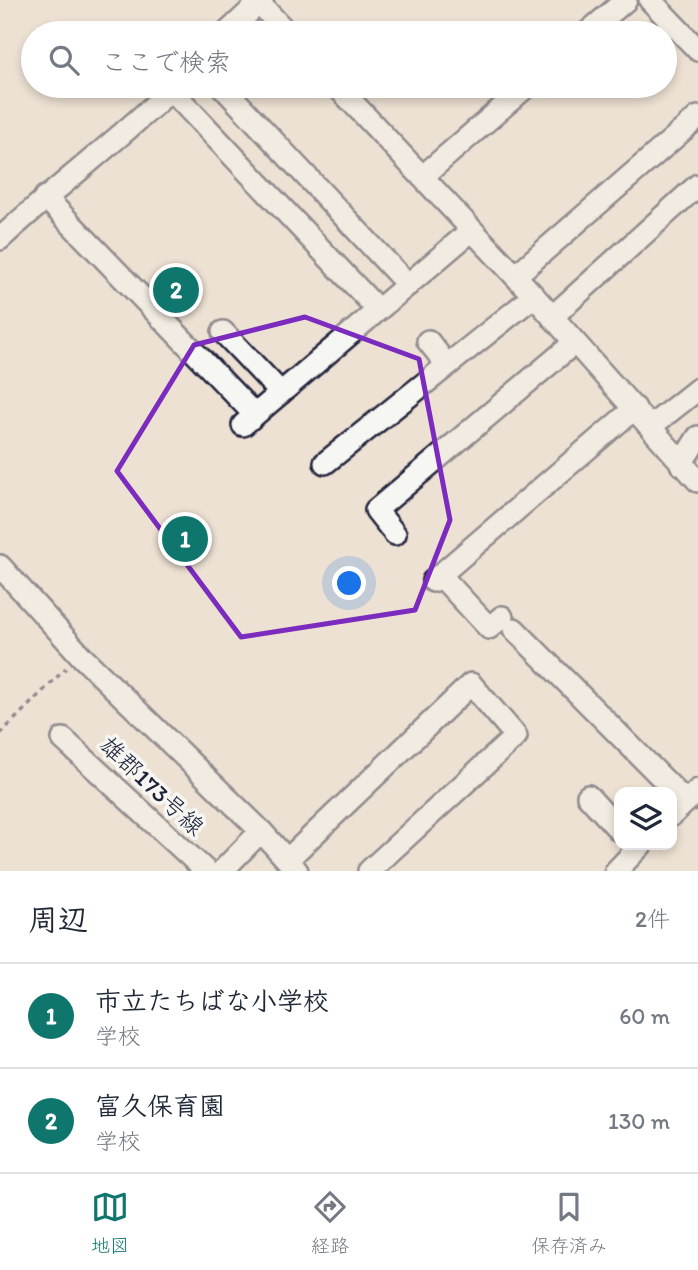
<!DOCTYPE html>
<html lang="ja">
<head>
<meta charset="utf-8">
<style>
  body { margin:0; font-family:Itim,"Klee One",sans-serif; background:#f6f6f7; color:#1f2937 }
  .controls { position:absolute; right:21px; bottom:21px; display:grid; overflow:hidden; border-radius:14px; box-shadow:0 4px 10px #0003 }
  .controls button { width:63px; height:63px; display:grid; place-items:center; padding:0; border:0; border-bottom:2px solid #e0e1e3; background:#fff; color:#1f2937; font:35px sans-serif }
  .you { position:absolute; left:350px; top:584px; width:24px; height:24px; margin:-18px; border:5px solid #fff; border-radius:50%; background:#1a73e8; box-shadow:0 0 0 10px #1a73e833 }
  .badge { display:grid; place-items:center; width:46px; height:46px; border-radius:50%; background:#0f766e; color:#fff; font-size:23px; font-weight:700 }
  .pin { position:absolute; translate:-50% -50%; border:4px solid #fff; box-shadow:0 2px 7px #0006 }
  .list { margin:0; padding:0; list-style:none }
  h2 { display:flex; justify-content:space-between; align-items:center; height:91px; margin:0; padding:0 28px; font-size:30px }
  h2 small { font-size:23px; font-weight:400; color:#747a83 }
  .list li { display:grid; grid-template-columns:46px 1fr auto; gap:21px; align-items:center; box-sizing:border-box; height:105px; padding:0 28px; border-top:2px solid #e0e1e3 }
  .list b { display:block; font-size:26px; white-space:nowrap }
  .list p { margin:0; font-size:23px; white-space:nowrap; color:#747a83 }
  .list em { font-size:23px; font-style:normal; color:#747a83 }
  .icon { flex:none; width:38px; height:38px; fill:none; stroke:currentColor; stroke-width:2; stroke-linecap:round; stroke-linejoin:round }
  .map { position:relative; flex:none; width:698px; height:871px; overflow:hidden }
  .search { position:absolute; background:#fff; box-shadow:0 4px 10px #0003; left:21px; right:21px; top:21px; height:77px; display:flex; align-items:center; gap:18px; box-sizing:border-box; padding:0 24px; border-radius:38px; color:#747a83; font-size:26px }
  .sheet { height:301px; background:#fff }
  nav { display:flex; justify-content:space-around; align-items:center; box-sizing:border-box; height:98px; border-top:2px solid #e0e1e3; background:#fff; font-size:19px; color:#747a83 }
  nav a { display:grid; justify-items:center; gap:4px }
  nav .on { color:#0f766e }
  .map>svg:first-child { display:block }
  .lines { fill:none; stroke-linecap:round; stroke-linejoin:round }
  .stream { stroke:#568796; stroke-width:5 }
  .minor-casing { stroke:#22223b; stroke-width:26 }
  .path { stroke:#22223b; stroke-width:3.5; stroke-dasharray:5 5; stroke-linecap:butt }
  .minor { stroke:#f6f6f2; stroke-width:21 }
  .marked { fill:none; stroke:#7b2cbf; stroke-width:5; stroke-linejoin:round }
  .labels { text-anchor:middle; stroke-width:7; stroke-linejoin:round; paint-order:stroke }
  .street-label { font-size:24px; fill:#22223b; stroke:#f6f6f2 }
</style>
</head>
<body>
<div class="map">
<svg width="698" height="871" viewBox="0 0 698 871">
  <rect width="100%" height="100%" fill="#ede1d3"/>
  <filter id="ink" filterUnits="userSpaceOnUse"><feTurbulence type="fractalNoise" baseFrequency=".0143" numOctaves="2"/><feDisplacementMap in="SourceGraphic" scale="14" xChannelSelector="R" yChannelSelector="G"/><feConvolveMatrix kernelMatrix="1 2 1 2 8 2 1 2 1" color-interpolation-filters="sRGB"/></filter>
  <g filter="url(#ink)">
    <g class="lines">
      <path class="stream" d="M646,853L655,845"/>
      <defs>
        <path id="minor" d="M650,0L698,50
          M259,3L287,33
          M227,33L262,0
          M587,33L626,0
          M222,86L408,285
          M337,86L534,296L698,481
          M171,90L378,310
          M422,177L527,86
          M45,197L255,415
          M0,239C57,186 119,140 175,86
          M515,276L698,117
          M552,317L698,185
          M223,332L281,393
          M428,341L447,365
          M243,425L472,230
          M650,427L698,389
          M325,463L534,296
          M681,464L698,437
          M395,534L376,510L574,343
          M0,566L83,658L261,831L297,871
          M440,575L489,628L502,617
          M433,581L635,408
          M514,629L686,802
          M63,739L206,871
          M588,796L619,830
          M672,815L698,790
          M287,860L471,684L516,736L369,871
          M222,871L261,831
          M616,871L641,845"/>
      </defs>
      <use href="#minor" class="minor-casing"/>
      <path class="path" d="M0,734L66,668"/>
      <use href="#minor" class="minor"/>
    </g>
  </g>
  <path d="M0 0H698V871H0ZM305,317L419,359L450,520L415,610L241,637L117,471L194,345Z" fill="#ede1d3" fill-opacity=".55" fill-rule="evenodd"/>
  <path class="marked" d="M305,317L419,359L450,520L415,610L241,637L117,471L194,345Z"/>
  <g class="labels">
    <g class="street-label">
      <text transform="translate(152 786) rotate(43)" y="8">雄郡173号線</text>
    </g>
  </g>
</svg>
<div class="controls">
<button><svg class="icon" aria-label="layers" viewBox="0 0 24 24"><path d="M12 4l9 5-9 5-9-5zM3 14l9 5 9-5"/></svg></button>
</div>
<div class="you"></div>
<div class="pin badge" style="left:185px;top:539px">1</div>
<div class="pin badge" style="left:176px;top:290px">2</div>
<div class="search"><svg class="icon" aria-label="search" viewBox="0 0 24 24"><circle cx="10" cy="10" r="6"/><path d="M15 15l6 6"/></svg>ここで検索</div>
</div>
<section class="sheet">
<h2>周辺<small>2件</small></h2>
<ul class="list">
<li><span class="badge">1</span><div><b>市立たちばな小学校</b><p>学校</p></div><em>60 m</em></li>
<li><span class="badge">2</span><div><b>富久保育園</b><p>学校</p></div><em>130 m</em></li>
</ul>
</section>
<nav>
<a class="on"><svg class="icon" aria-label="map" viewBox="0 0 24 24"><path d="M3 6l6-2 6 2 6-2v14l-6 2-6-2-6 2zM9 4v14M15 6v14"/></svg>地図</a>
<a><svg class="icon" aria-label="directions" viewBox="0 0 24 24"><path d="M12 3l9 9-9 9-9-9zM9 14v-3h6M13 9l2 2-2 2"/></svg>経路</a>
<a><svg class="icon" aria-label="saved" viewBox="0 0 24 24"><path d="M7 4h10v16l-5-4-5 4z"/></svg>保存済み</a>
</nav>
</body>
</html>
